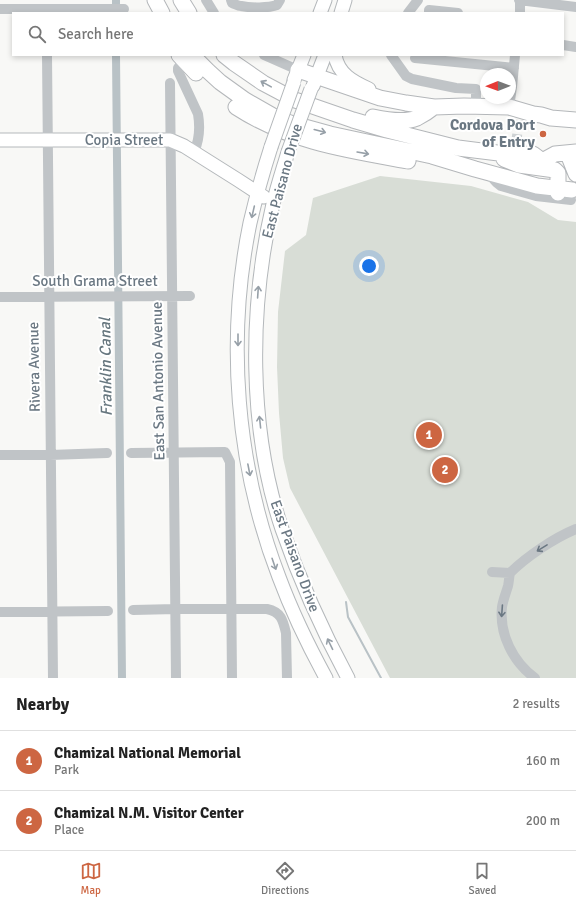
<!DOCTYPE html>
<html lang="en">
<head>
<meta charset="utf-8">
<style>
  body { margin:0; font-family:Signika,sans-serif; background:#f2f2f2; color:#222 }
  .compass { position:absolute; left:480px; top:68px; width:36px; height:36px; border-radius:50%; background:#fff; box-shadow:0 2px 6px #0003; rotate:269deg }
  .you { position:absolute; left:369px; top:266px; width:14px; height:14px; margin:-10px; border:3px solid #fff; border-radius:50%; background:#1a73e8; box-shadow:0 0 0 6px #1a73e833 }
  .badge { display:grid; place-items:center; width:26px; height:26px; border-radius:50%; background:#cd6642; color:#fff; font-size:13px; font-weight:700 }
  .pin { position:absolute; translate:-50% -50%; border:2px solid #fff; box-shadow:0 1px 4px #0006 }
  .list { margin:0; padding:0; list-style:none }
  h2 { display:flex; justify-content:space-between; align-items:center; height:52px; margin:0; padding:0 16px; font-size:17px }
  h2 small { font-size:13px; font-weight:400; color:#767676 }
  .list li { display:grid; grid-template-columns:26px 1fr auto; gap:12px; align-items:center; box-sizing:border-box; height:60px; padding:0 16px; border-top:1px solid #e0e0e0 }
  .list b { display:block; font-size:15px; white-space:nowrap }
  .list p { margin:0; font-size:13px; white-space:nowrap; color:#767676 }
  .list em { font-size:13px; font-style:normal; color:#767676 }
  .icon { flex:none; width:22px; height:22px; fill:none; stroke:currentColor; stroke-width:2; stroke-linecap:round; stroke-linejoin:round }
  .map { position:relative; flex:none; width:576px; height:678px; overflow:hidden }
  .search { position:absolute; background:#fff; box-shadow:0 2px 6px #0003; left:12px; right:12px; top:12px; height:44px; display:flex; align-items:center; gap:10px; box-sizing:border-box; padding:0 14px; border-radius:0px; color:#767676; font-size:15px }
  .sheet { height:172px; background:#fff }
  nav { display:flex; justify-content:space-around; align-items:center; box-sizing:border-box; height:56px; border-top:1px solid #e0e0e0; background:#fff; font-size:11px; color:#767676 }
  nav a { display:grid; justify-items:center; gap:2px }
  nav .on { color:#cd6642 }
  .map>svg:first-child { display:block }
  .green { fill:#d8ddd6 }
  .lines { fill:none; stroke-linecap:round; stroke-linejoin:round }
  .stream { stroke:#b9c2c6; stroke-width:2 }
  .canal { stroke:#b9c2c6; stroke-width:8 }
  .minor-tunnel { stroke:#ced2d4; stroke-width:10; stroke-dasharray:10 5; stroke-linecap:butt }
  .major-casing { stroke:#b4b8bb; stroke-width:15 }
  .highway-casing { stroke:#b4b7ba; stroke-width:17 }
  .minor { stroke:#c0c4c7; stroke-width:10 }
  .major { stroke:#fff; stroke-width:13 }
  .highway { stroke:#fff; stroke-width:15 }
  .major-bridge-casing { stroke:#b4b8bb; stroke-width:15; stroke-linecap:butt }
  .major-bridge { stroke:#fff; stroke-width:13 }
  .oneway { stroke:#97a0a8 }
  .oneway2 { stroke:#6b7883 }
  .poi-dot { fill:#cd6642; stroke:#fff; stroke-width:1.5 }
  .labels { text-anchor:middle; stroke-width:4; stroke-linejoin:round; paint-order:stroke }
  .poi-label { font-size:15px; font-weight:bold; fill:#6b7883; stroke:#fff; text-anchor:end }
  .street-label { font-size:15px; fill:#6b7883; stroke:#fff }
  .water-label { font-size:16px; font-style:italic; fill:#67777f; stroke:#fff }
</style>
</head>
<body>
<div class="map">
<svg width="576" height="678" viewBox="0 0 576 678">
  <rect width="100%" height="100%" fill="#f8f8f6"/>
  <path class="green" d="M380,176L471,186L528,202L558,220L576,222V678H390L290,488L283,458L279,413L277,367L278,312L285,251L306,235L313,198Z"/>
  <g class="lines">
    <path class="stream" d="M346,602L348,617L381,678"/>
    <path class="canal" d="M116,13V0
      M116,55L122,678"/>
    <path class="minor-tunnel" d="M516,144L519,120"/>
    <defs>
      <path id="major" d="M320,13L325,0
        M341,13L345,0
        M335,55C338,74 353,82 369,89
        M294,80L304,55
        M313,86L325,55
        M0,140H170L184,146L238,180L264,197
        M271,147C263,172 256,197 250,223C226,340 236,465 279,577C292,612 308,645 326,678
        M288,152C283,169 277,187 273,204C249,307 248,428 282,529C300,581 322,630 348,678"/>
      <path id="highway" d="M155,0L162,13
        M181,0L189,13
        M179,55L196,73
        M192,55L208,71L220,82L245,100L273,116L290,123L330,134L432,156L475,169L537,186L572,190
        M224,55L234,63L263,83L295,100L353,120L387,130L458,148L514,155L533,154L541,160H544L555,154L576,152
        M298,70L380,98L406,103L434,107L464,106L509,107L533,114L541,115L551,118L576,120
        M236,107C290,142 346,150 408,161
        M373,117C387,120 404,123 417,118C423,115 429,111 434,107
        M504,159L519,165L555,170L558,173V193
        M570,159L576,174"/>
    </defs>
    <use href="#major" class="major-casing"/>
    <use href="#highway" class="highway-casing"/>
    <path class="minor" d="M206,0L214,13
      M231,0L232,3C235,4 238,6 241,6C250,8 269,8 277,5L280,0
      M519,0L576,7
      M0,9H124
      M408,13L418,0
      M429,13V10L458,13
      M520,13V0
      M563,45L576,47
      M47,55L53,678
      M264,55L298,70
      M391,55L406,76L412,79L456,88L476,89V106
      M415,58L514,68
      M184,60L178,68V71L198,114C200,126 199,141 194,152
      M170,83L176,678
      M509,107L512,87L515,55
      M503,153L514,148L516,144
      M488,173L496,182L501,186L536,196L571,200
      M0,297L190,296
      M131,453L225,452L230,462L232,678
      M0,455H50L107,453
      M492,572L510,573
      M133,610L176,609H267C281,612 283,620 286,633L287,678
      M0,612L108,611
      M535,678C513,662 499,634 502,607C503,600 506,593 508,586C509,582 509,577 510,573C526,557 554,538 576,529"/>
    <use href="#major" class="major"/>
    <use href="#highway" class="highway"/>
    <defs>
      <path id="major-bridge" d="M271,147L294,82
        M288,152L311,89"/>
    </defs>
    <use href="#major-bridge" class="major-bridge-casing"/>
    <use href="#major-bridge" class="major-bridge"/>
  </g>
  <defs><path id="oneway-shaft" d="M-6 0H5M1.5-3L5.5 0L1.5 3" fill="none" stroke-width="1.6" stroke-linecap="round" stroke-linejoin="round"/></defs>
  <g class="oneway">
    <use href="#oneway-shaft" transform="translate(266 84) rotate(-151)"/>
    <use href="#oneway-shaft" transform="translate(320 131) rotate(15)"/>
    <use href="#oneway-shaft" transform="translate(363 153) rotate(10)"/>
    <use href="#oneway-shaft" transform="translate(253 212) rotate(103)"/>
    <use href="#oneway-shaft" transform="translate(258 292) rotate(-86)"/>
    <use href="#oneway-shaft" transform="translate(238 340) rotate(90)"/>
    <use href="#oneway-shaft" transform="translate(260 422) rotate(-96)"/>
    <use href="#oneway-shaft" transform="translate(249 470) rotate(79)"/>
    <use href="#oneway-shaft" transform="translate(274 564) rotate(71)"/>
    <use href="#oneway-shaft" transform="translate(330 644) rotate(-116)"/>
  </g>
  <g class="oneway2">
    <use href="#oneway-shaft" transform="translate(542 548) rotate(148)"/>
    <use href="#oneway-shaft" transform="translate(502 611) rotate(94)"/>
  </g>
  <circle class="poi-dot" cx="543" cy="134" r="4"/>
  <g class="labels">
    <g class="poi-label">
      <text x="535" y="130">Cordova Port<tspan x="535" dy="17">of Entry</tspan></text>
    </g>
    <g class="street-label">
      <text x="124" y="145">Copia Street</text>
      <text transform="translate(282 181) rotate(-75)" y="5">East Paisano Drive</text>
      <text x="95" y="286">South Grama Street</text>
      <text transform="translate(34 367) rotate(-91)" y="5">Rivera Avenue</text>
      <text transform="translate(158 381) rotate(-91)" y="5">East San Antonio Avenue</text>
      <text transform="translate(295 556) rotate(70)" y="5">East Paisano Drive</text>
    </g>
    <g class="water-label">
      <text transform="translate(105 367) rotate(-91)" y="6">Franklin Canal</text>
    </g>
  </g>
</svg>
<svg class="compass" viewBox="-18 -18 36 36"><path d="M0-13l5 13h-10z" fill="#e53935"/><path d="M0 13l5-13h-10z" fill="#767676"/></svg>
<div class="you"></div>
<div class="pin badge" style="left:429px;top:435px">1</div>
<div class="pin badge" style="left:445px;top:470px">2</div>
<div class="search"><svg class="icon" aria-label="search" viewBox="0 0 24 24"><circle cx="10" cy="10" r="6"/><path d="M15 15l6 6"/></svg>Search here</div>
</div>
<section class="sheet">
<h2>Nearby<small>2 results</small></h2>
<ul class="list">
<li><span class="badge">1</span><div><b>Chamizal National Memorial</b><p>Park</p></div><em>160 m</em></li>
<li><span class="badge">2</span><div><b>Chamizal N.M. Visitor Center</b><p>Place</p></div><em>200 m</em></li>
</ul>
</section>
<nav>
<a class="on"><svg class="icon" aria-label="map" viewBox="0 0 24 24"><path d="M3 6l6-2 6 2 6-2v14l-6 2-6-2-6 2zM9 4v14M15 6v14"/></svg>Map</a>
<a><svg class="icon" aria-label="directions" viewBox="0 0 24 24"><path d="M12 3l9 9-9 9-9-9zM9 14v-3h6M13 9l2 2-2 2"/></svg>Directions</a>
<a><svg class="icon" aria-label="saved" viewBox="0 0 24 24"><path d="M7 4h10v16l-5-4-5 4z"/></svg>Saved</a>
</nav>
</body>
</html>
